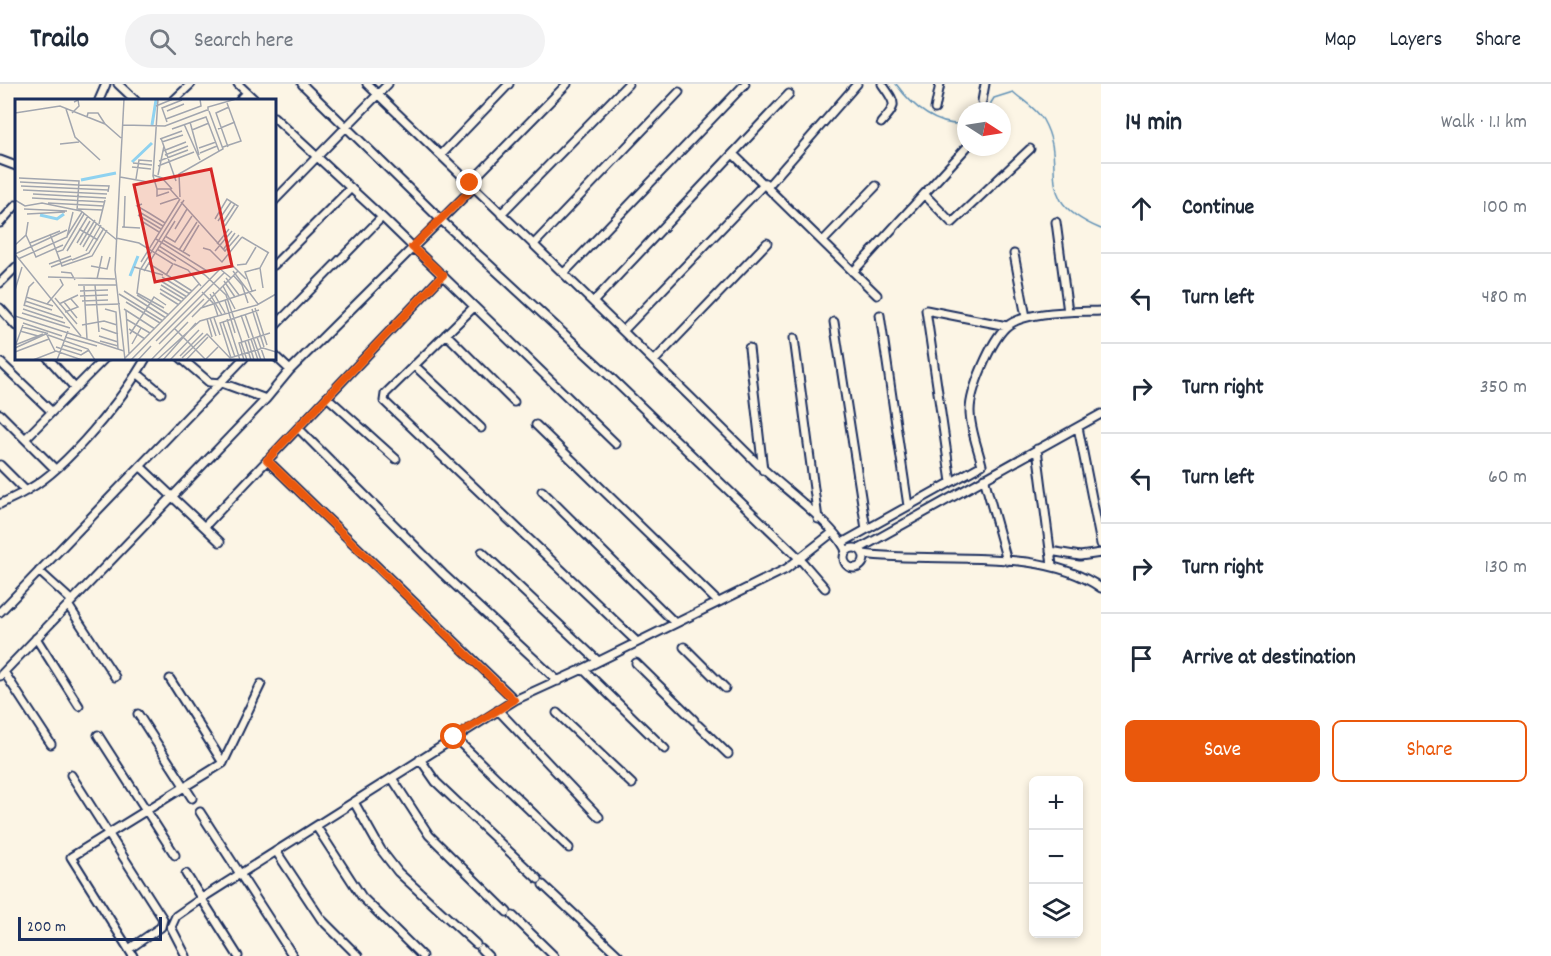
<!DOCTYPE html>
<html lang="en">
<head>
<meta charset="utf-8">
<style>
  body { margin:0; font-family:Dekko,sans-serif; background:#f2f2f3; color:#1f2937 }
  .controls { position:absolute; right:18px; bottom:18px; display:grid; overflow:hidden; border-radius:9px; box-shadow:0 3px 9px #0003 }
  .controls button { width:54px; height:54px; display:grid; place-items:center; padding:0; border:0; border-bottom:2px solid #e0e1e3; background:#fff; color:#1f2937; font:30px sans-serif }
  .compass { position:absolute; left:957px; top:18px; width:54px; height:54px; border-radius:50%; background:#fff; box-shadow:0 3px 9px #0003; rotate:102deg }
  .scale { position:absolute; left:18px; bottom:15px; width:144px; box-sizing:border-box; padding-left:6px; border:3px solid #1b2f5e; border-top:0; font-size:16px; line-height:21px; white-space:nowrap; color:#1b2f5e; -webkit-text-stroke:4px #fcf5e5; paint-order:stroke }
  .stop { position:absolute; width:18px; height:18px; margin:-14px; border:4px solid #ea580c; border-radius:50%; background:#fff }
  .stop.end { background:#ea580c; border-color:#fff; box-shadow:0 2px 6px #0008 }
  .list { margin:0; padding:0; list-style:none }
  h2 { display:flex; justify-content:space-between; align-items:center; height:78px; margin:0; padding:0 24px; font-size:26px }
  h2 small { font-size:20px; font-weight:400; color:#747a83 }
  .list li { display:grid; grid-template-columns:39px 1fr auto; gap:18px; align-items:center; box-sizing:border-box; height:90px; padding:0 24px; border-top:2px solid #e0e1e3 }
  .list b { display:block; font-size:22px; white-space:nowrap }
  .list em { font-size:20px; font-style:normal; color:#747a83 }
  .actions { display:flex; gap:12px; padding:18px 24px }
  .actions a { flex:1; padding:14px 0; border:2px solid #ea580c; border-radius:9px; text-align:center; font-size:21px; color:#ea580c }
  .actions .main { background:#ea580c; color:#fff }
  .icon { flex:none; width:33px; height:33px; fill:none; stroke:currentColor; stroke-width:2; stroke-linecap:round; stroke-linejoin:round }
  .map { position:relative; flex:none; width:1101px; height:872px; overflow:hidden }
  header { display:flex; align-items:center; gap:36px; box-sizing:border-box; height:84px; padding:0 30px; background:#fff; border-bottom:2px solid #e0e1e3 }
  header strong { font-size:28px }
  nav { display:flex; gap:33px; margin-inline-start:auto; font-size:21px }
  .search { width:420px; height:54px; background:#f2f2f3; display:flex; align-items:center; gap:15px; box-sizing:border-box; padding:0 21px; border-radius:33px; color:#747a83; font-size:22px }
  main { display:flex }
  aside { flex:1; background:#fff }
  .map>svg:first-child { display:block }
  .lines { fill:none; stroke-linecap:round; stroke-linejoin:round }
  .stream { stroke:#6191b6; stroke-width:1.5 }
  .minor-casing { stroke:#1b2f5e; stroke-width:11 }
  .minor { stroke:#fcf5e5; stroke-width:7 }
  .route { stroke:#ea580c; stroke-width:8 }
  .inset-river { fill:none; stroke:#8fd2f0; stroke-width:3 }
  .inset-road { fill:none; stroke:#a2a6af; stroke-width:1.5 }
  .view { fill:#d62828; fill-opacity:0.15; stroke:#d62828; stroke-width:3 }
  .inset-edge { fill:none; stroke:#1b2f5e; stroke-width:3 }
</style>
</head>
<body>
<header>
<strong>Trailo</strong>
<div class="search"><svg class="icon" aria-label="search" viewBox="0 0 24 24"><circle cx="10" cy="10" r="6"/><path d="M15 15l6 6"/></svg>Search here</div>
<nav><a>Map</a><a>Layers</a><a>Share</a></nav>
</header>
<main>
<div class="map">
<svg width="1101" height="872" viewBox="0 0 1101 872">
  <rect width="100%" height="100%" fill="#fcf5e5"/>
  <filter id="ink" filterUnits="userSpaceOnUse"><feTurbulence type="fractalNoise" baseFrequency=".0167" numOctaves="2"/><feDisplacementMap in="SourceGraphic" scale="12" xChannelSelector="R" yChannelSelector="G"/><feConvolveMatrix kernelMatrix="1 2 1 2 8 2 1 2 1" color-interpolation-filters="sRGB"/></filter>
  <g filter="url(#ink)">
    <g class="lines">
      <path class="stream" d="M896,0C913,23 936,43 966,40
        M986,27L994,14L1013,8C1022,16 1037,25 1043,36C1070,84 1028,114 1101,145"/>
      <defs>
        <path id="minor" d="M118,0L135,16
          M238,0L255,16
          M302,0L441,136L600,283L799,474L825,504
          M367,0C497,126 628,250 756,378C778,401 835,440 846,467
          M99,16L106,0
          M174,16L191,0
          M240,16L247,9
          M982,17L985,0
          M935,25L940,0
          M274,33L382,133L616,360
          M881,39C898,20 896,20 882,0
          M442,70L509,0
          M733,70L877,211
          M0,76L16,82
          M470,99L567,0
          M768,102L857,0
          M924,110L952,139L1030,65
          M274,117L388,0
          M501,130L628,0
          M1056,138L1068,228
          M0,139L16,121
          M823,157L876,102
          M534,160L679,8
          M1014,170L1026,233
          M274,181L351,104
          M853,188L967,63
          M564,189L745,0
          M0,199L16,183
          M594,217L789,10
          M474,223L385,310L384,317L637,558
          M0,224L16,242
          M880,231L908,422
          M834,238L866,445
          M274,243L382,133
          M624,246L765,99
          M446,250L514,318
          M794,254L818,435
          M749,264L763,386
          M274,271L290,286
          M48,274L75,304
          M181,274L209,298L222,299L266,315
          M654,277L767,159
          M0,278L51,327
          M414,281L481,344
          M137,289L161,309
          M327,313L396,375
          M0,330L55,385
          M536,341L718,518
          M1078,343L1101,460
          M298,344L443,490L558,597
          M26,354L105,274
          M1037,365L1052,481
          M267,376L515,616
          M0,381L26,407
          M140,382L220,458
          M984,394L1007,477
          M951,398L926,226L1007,242
          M542,407L675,539
          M0,420C10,415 20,411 29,405C67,384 124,313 146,274
          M205,442L443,191
          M842,459L982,381C978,364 970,345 970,327C970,306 991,257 1006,243C1025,226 1076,228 1101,227
          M844 474a10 10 0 1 1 20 0a10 10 0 1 1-20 0Z
          M859,465L1101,330
          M1050,467L1080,472L1101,469
          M482,468L598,577
          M863,470C936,480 1041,461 1101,504
          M39,487L72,517
          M68,521L115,593
          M0,528L244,274
          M36,554L79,622
          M684,563L725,604
          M636,579L694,636
          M583,585L665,665
          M4,588L51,660
          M0,592L266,315L290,286L474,103
          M170,595L223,679
          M498,626L599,733
          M557,629L632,700
          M138,630L192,714
          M698,641L728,670
          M98,651L175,771
          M454,653L569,764
          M420,675L436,698L538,795
          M71,691L163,835L161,843L129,865
          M392,694L429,751L507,828
          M354,718L381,766L398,788L476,860
          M200,728L293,872
          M316,742L362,813L422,872
          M276,767L321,835L358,872
          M186,790L238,872
          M543,801L619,872
          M513,832L554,872
          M481,865L488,872
          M133,872L71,773L223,679L261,600
          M186,872L171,843L176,832L202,814L515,616L583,585L786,485L832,449"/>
      </defs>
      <use href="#minor" class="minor-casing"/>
      <use href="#minor" class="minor"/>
    </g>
  </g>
  <g class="lines" filter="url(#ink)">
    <path class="route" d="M454,653L514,616L267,376L443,191L412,163L474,103L470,99"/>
  </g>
  <g transform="translate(15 15)">
    <rect width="261" height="261" fill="#fcf5e5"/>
    <path class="inset-river" d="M137,26L141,1M117,63L137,44M66,81L101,74M25,116L42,120L49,115M115,177L123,157"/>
    <path class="inset-road" d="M109,0L100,171L110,261M143,0L138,77L142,90H155L164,100M141,7L158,0M51,10L60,38L85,61M152,12L169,5M193,12V8L221,0M0,14L45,7L90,25L106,39M57,14L64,7L63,1L59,3M72,18L73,14H83L90,25M151,20L186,7L185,0M152,23L147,9L167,1M175,23L184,56M169,25L185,61M108,26L150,27L192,11M157,30L191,18L204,52M203,30L220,23M177,31L194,24M146,39L161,82M145,40L167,32M147,43L168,36M45,45L64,43M208,48L226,42L212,4M213,48L201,14L214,8M184,49L201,43M148,52L171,43M185,54L202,47M150,56L173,47M144,62L173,51M118,64L137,66M143,67L179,53M117,68L136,70M138,76L147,79L157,90M143,76L149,47M105,78L133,83M4,79L64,82L62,112M121,80L124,61L137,62M5,83L63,86M64,86L94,87L93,93M6,87L93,91M142,90V97L154,93M8,91L92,95M18,95L91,99M165,98L164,75L208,50L194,12M17,99L90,103M0,101L10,107L27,104L66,112L102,141M166,103L210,152L224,136M33,104L89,107M127,105L122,107L134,114M145,105L163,99M9,110L52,112M63,110L88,111M126,114L148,127M134,114L150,124M12,115L50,113M123,116L146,130M200,120L212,100L223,107L210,127M203,122L216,103M128,123L144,133M84,125L90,101M207,125L220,105M107,128L125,129M109,129L110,97M64,130L83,141M160,130L172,110M52,131L0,155L66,237M35,135L47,167L77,157L92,131M11,136L21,158L48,146M52,137L67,113M150,137L160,143L177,117M227,138L254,154M101,139L124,144L158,165L151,176M141,140L192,172M148,141L175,157M15,144L45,132M62,144L75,122M202,145L214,130M0,146L11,136L13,123M65,146L80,121M144,147L190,176L211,196L227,243M68,148L82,124M188,149L195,151L207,163L227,138M142,150L161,162M164,151L182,123M208,151L220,134M52,152L73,117M71,152L86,126M200,152L217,132M42,153L48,151L69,115M168,153L184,126M3,160L52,138L58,113M57,161L74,154L89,129M126,163L165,100M133,164L177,192M34,165L56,157M159,165L173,171L186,187M222,166L231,165L241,148M76,167L92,170L95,158M218,167L231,180M36,168L57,160M119,168L148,176M129,172L160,122M218,172L243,205M46,173L56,174L60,181M218,176L227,186L233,204M33,178L100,180M147,178L175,195M211,179L224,196M82,180L87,157M146,182L172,198M209,182L220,198M63,186H101M80,186L84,233M146,186L169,200M69,187L72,240M208,187L220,210M248,189L245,169L253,154M145,190L167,203M0,191L7,168M65,192L93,191M109,192L151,219M237,192L230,173L245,169M187,193L199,205L203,217M198,193L210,214M145,194L164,206M104,195L148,222M195,195L207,216M122,196L154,216M65,197L93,196M11,198L38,207M40,199L62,225M210,201L220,234M10,202L37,211M67,202L93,201M49,203L62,219M111,203L145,224M32,205L48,186L45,180M44,205L63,196M9,206L48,219M70,206L105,205M9,207L14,188L19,183M187,208L223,172M149,209L122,194L125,171L169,101M240,209L252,246M8,210L50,224M90,210L101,213L103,250M109,210L140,230M237,210L249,248M111,212L114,255M50,213L63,208L56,200M7,214L55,229M230,215L246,261M226,216L234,239M0,217L109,252M177,218L186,209L241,191M195,219L201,237M199,219L205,236M111,220L135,234M192,220L197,238M212,220L225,261M208,223L220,258M8,224L47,237M67,226L89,222L102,226M7,228L31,234L40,252M86,229L103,235M159,229L191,261M114,230L130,240M5,232L23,237M115,235L139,198L151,206M33,236L73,250L80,261M84,237L103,243M50,238L82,247M242,238L250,261M236,240L243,261M233,241L239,261M85,242L103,247M141,242L209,174M230,242L236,261M226,243L232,261M1,245L8,226M117,245L126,229M144,245L189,200M0,246L28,235M48,246L67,252M41,248L66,256L74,251M0,249L33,234M0,253L34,240M165,257L188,234M110,259L184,185M167,259L192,235L215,259L248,249L261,253M216,259L205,224L244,211M18,261L41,252L67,261M42,261L53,232M116,261L205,170L216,179M123,261L136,247M136,261L173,223M142,261L185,222L242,206L261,195M148,261L181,224M155,261L184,231M171,261L193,238M190,261L203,248M229,261L224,244L255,234"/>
    <path class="view" d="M196,70L217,167L140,183L119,86Z"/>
    <rect width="261" height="261" class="inset-edge"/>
  </g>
</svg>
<div class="controls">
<button>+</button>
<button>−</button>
<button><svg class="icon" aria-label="layers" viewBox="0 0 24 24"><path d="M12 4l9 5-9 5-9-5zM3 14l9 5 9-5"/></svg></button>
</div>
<svg class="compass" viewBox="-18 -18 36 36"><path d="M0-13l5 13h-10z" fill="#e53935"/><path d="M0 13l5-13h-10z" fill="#747a83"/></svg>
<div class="scale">200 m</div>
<div class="stop" style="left:454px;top:653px"></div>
<div class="stop end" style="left:470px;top:99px"></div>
</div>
<aside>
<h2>14 min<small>Walk · 1.1 km</small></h2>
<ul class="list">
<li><svg class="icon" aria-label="ahead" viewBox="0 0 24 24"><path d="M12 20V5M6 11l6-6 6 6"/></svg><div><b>Continue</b></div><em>100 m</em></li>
<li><svg class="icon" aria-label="left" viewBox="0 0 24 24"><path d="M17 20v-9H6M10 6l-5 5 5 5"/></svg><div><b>Turn left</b></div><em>480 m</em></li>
<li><svg class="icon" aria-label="right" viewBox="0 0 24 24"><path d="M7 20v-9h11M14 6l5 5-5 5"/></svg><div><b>Turn right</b></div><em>350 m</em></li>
<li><svg class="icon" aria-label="left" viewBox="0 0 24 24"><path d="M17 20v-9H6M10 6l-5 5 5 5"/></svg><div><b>Turn left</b></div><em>60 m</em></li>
<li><svg class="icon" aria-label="right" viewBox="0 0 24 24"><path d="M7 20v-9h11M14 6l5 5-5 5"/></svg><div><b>Turn right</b></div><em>130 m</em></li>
<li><svg class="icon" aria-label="arrive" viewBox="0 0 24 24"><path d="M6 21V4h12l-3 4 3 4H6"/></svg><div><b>Arrive at destination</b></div></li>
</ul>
<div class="actions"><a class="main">Save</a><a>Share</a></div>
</aside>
</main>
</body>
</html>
